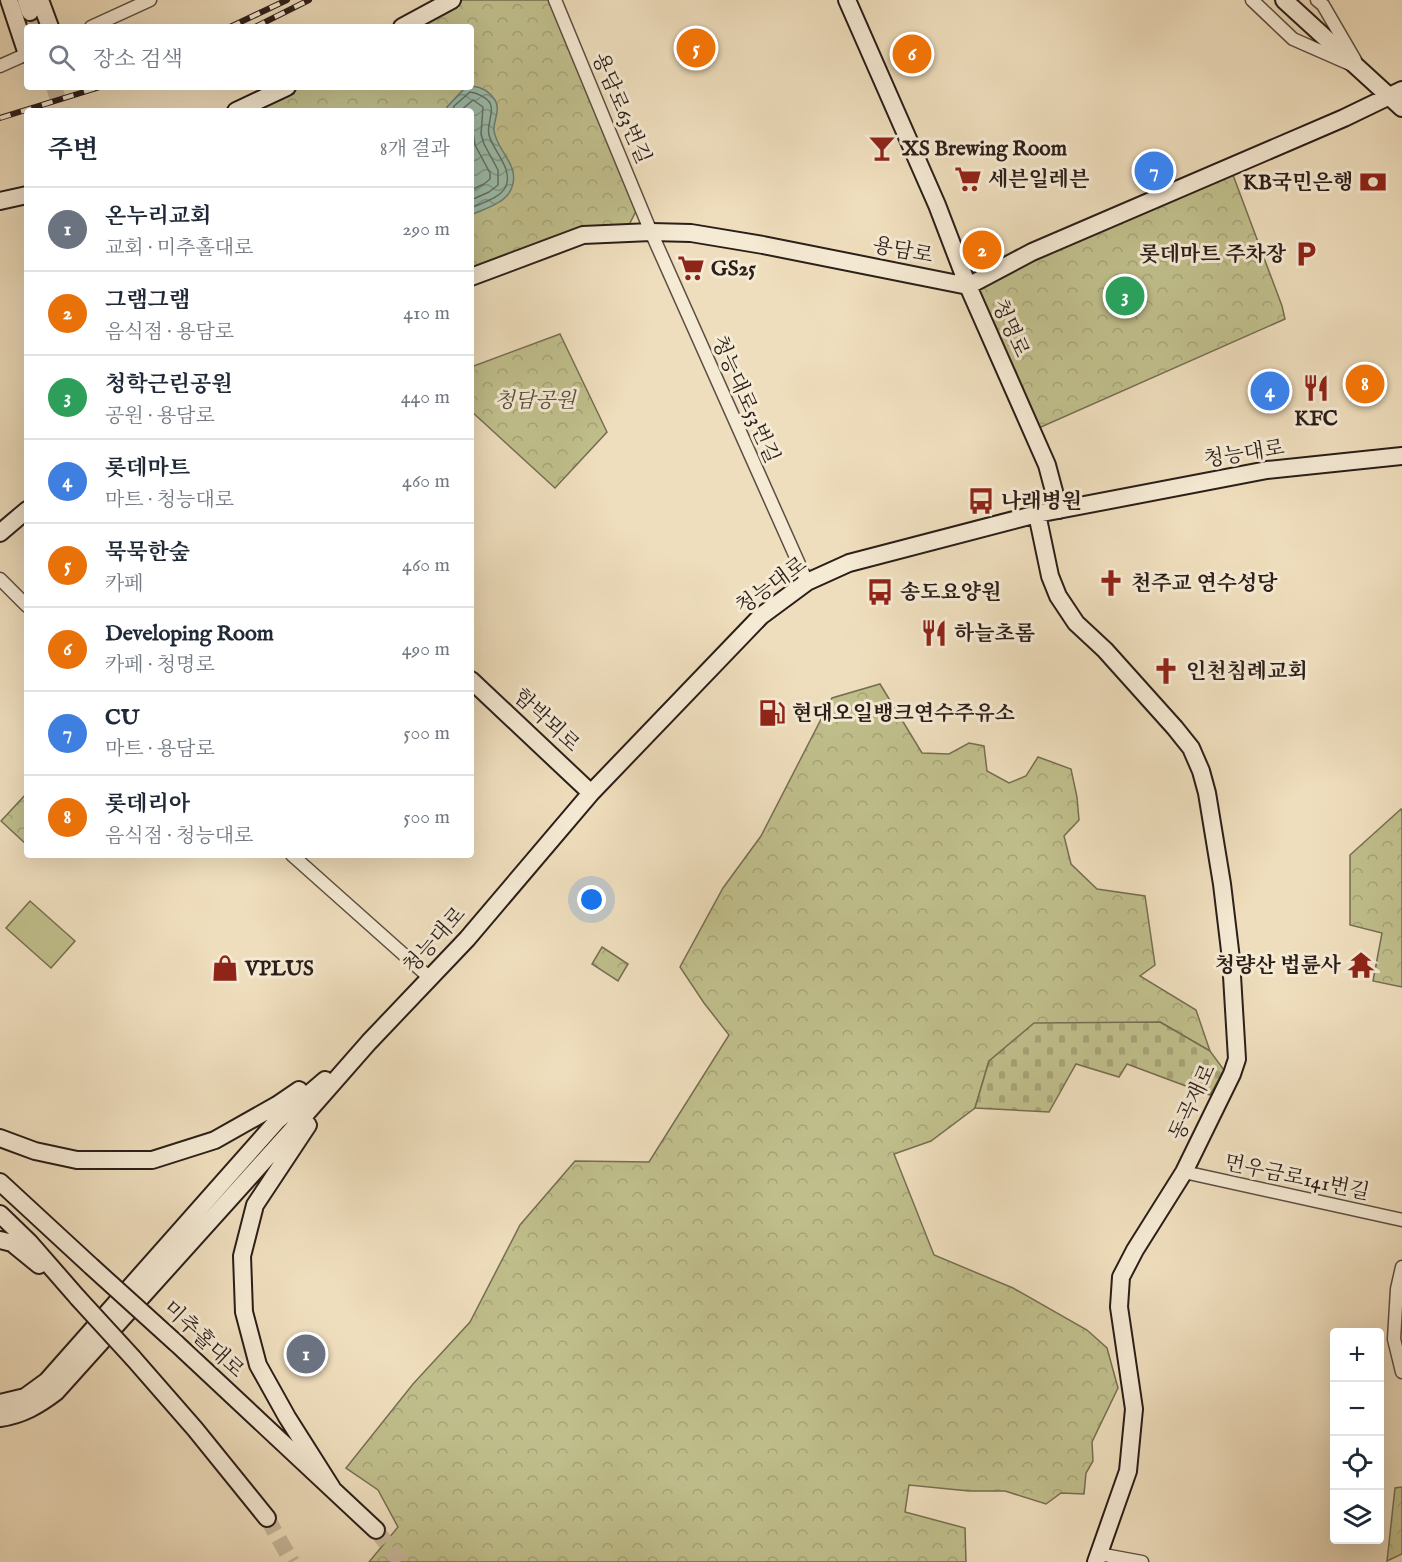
<!DOCTYPE html>
<html lang="ko">
<head>
<meta charset="utf-8">
<style>
  body { margin:0; font-family:"IM FELL English","Noto Serif KR",serif; background:#f2f2f3; color:#1f2937 }
  .controls { position:absolute; right:18px; bottom:18px; display:grid; overflow:hidden; border-radius:6px; box-shadow:0 6px 24px #0002 }
  .controls button { width:54px; height:54px; display:grid; place-items:center; padding:0; border:0; border-bottom:2px solid #e0e1e3; background:#fff; color:#1f2937; font:30px sans-serif }
  .you { position:absolute; left:592px; top:900px; width:21px; height:21px; margin:-15px; border:4px solid #fff; border-radius:50%; background:#1a73e8; box-shadow:0 0 0 9px #1a73e833 }
  .badge { display:grid; place-items:center; width:39px; height:39px; border-radius:50%; background:#db2777; color:#fff; font-size:20px; font-weight:700 }
  .pin { position:absolute; translate:-50% -50%; border:3px solid #fff; box-shadow:0 2px 6px #0006 }
  .list { margin:0; padding:0; list-style:none }
  h2 { display:flex; justify-content:space-between; align-items:center; height:78px; margin:0; padding:0 24px; font-size:26px }
  h2 small { font-size:20px; font-weight:400; color:#747a83 }
  .list li { display:grid; grid-template-columns:39px 1fr auto; gap:18px; align-items:center; box-sizing:border-box; height:84px; padding:0 24px; border-top:2px solid #e0e1e3 }
  .list b { display:block; font-size:22px; white-space:nowrap }
  .list p { margin:0; font-size:20px; white-space:nowrap; color:#747a83 }
  .list em { font-size:20px; font-style:normal; color:#747a83 }
  .icon { flex:none; width:33px; height:33px; fill:none; stroke:currentColor; stroke-width:2; stroke-linecap:round; stroke-linejoin:round }
  .map { position:relative; flex:none; width:1402px; height:1562px; overflow:hidden }
  .search { position:absolute; background:#fff; box-shadow:0 6px 24px #0002; left:24px; top:24px; width:450px; height:66px; display:flex; align-items:center; gap:15px; box-sizing:border-box; padding:0 21px; border-radius:6px; color:#747a83; font-size:22px }
  .panel { position:absolute; background:#fff; box-shadow:0 6px 24px #0002; left:24px; top:108px; width:450px; height:750px; border-radius:6px }
  .map>svg:first-child { display:block }
  .green { fill:#c0bf8c; stroke:#766e52; stroke-width:1.5 }
  .forest { fill:url(#forest-crowns); stroke:#766e52; stroke-width:1.5 }
  .cemetery { fill:url(#cemetery-stones); stroke:#766e52; stroke-width:1.5 }
  .water { fill:url(#water-waves); stroke:#6e7d71; stroke-width:1.5 }
  .lines { fill:none; stroke-linecap:round; stroke-linejoin:round }
  .shore { stroke:#636e62; stroke-width:1.5 }
  .secondary-tunnel { stroke:#c8b89c; stroke-width:16; stroke-dasharray:16 8; stroke-linecap:butt }
  .street-casing { stroke:#5c4e42; stroke-width:15 }
  .secondary-casing { stroke:#2b1e19; stroke-width:20 }
  .street { stroke:#f5ead4; stroke-width:12 }
  .secondary { stroke:#f5ead4; stroke-width:16 }
  .rail-casing { stroke:#2b1e19; stroke-width:6 }
  .rail { stroke:#f5ead4; stroke-width:4; stroke-dasharray:11; stroke-linecap:butt }
  .secondary-bridge-casing { stroke:#2b1e19; stroke-width:20; stroke-linecap:butt }
  .secondary-bridge { stroke:#f5ead4; stroke-width:16 }
  .labels { text-anchor:middle; stroke-width:6; stroke-linejoin:round; paint-order:stroke }
  .street-label { font-size:21px; fill:#2b1e19; stroke:#f5ead4 }
  .poi-label { font-size:21px; font-weight:bold; fill:#2b1e19; stroke:#f5ead4; text-anchor:start }
  .park-label { font-size:21px; font-style:italic; fill:#584e3c; stroke:#f5ead4 }
</style>
</head>
<body>
<div class="map">
<svg width="1402" height="1562" viewBox="0 0 1402 1562">
  <defs>
    <pattern id="forest-crowns" width="20" height="18" patternUnits="userSpaceOnUse" patternTransform="scale(1.5)"><rect width="20" height="18" fill="#c0bf8c"/><path d="M2 6a3 3 0 1 1 6 0M12 15a3 3 0 1 1 6 0" fill="none" stroke="#a5a478"/></pattern>
    <pattern id="cemetery-stones" width="16" height="16" patternUnits="userSpaceOnUse" patternTransform="scale(1.5)"><rect width="16" height="16" fill="#c0bf8c"/><path d="M2 7V4a2 2 0 0 1 4 0v3zM10 15v-3a2 2 0 0 1 4 0v3z" fill="#a5a478"/></pattern>
    <pattern id="water-waves" width="16" height="10" patternUnits="userSpaceOnUse" patternTransform="scale(1.5)"><rect width="16" height="10" fill="#9bbdab"/><path d="M0 5q4-4 8 0t8 0" fill="none" stroke="#7f998a"/></pattern>
  </defs>
  <rect width="100%" height="100%" fill="#efdebd"/>
  <filter id="stains"><feTurbulence type="fractalNoise" baseFrequency=".00333" numOctaves="4"/><feColorMatrix values="0 0 0 0 .2 0 0 0 0 .09 0 0 0 0 .02 0 0 0 .5 -.17"/></filter>
  <radialGradient id="worn" r=".72"><stop offset=".6" stop-color="#630" stop-opacity="0"/><stop offset="1" stop-color="#630" stop-opacity=".3"/></radialGradient>
  <path class="green" d="M30,901L75,941L51,968L6,928Z"/>
  <path class="forest" d="M452,0H555L640,203L625,233L589,235L471,277V111H236L286,87H471V27H402Z
    M1230,167L1282,306L1285,319L1032,431L968,286Z
    M560,334L607,432L555,488L471,411V367Z
    M880,684L922,753L949,754L969,743L984,746L987,771L1009,783L1026,776L1038,757L1071,769L1077,797L1079,820L1064,836L1071,864L1097,889L1145,896L1155,965L1140,976L1196,1010L1210,1051L1160,1022L989,1061L975,1108L931,1141L894,1154L934,1255L1013,1288L1087,1330L1107,1348L1118,1388L1092,1442L1093,1461L1086,1473L1084,1494L1061,1493L1046,1504L1005,1491H969L909,1485L905,1512L965,1528L966,1562H369L398,1527L378,1490L346,1468L413,1384L470,1322L520,1225L575,1161L649,1162L729,1035L704,1003L680,967L723,888L761,836L832,698Z
    M27,793V845L1,821Z
    M1401,809L1402,812V987L1373,981L1382,933L1350,925V855Z
    M602,947L628,964L618,981L592,964Z
    M1402,1487V1554L1387,1561L1395,1488Z"/>
  <path class="cemetery" d="M1160,1022L1210,1051L1224,1070L1210,1095L1127,1064L1119,1077L1076,1064L1049,1112L975,1108L989,1061L1034,1023Z"/>
  <path class="water" d="M472,86C481,87 490,92 495,100C501,110 493,121 494,131C497,151 520,165 512,187C507,203 484,209 471,215V111H448L447,107L464,89Z"/>
  <g class="lines">
    <path class="shore" d="M453,111L454,106L470,92C477,93 486,97 490,103C495,112 486,125 489,135C493,151 513,168 506,186C501,198 482,203 471,208
      M460,111L473,100L483,107L481,134L484,144L498,170V185L489,192L471,200
      M471,120L475,145L490,173V179L484,184L471,190"/>
    <path class="secondary-tunnel" d="M30,12L35,27
      M54,87L62,111
      M267,1518L292,1562
      M376,1530L401,1562"/>
    <defs>
      <path id="street" d="M555,0L651,232L807,582
        M1252,0L1293,39L1350,64
        M1317,0L1323,5L1355,60
        M91,27L150,0
        M0,66L27,54
        M0,579L27,606
        M292,855L430,978
        M1184,1172L1402,1220
        M1402,1267L1397,1289L1394,1339L1402,1372
        M1099,1554L1142,1562"/>
      <path id="secondary" d="M9,0L27,54
        M26,0L30,12
        M40,0L50,27
        M847,0L937,205L968,286L1047,465L1059,510
        M1284,0L1402,108
        M402,27L452,0
        M236,111L287,87
        M0,201L27,195
        M471,277L583,235L651,232L691,233L763,245L968,286L1032,252L1344,118L1402,90
        M1037,514L1050,576L1058,596L1076,623L1105,650L1175,728L1191,748L1201,771L1207,793L1222,884L1231,959L1237,1059L1232,1074L1184,1172L1135,1250L1121,1277L1119,1307L1134,1409L1128,1471L1096,1562
        M0,533L27,510
        M471,680L591,793
        M308,1125L255,1205L242,1256L244,1312L258,1365L287,1417L332,1488
        M0,1138L35,1151L77,1160H152L215,1140L277,1105L299,1090
        M0,1182L91,1266
        M0,1214L30,1243L78,1298
        M0,1240L12,1243L39,1265
        M176,1343L376,1530
        M133,1358L195,1429L267,1518
        M0,1403L25,1397L47,1381L277,1121L325,1080
        M0,1418C22,1415 39,1405 56,1392L290,1132L369,1042L467,939L591,793L761,616L807,582L849,563L1037,514L1267,470L1402,456"/>
    </defs>
    <use href="#street" class="street-casing"/>
    <use href="#secondary" class="secondary-casing"/>
    <use href="#street" class="street"/>
    <use href="#secondary" class="secondary"/>
    <defs>
      <path id="rail" d="M230,27L287,0
        M255,27L309,0
        M0,118L100,87"/>
    </defs>
    <use href="#rail" class="rail-casing"/>
    <use href="#rail" class="rail"/>
    <defs>
      <path id="secondary-bridge" d="M91,1266L176,1343
        M78,1298L133,1358"/>
    </defs>
    <use href="#secondary-bridge" class="secondary-bridge-casing"/>
    <use href="#secondary-bridge" class="secondary-bridge"/>
  </g>
  <defs>
    <symbol id="bar-bare" viewBox="-9 -9 18 18"><path d="M-6-5H6L.8 .8V4.5H3.5V6h-7V4.5H-.8V.8Z" fill="#8f2418" stroke="#f5ead4" stroke-width="2.5" paint-order="stroke"/></symbol>
    <symbol id="supermarket-bare" viewBox="-9 -9 18 18"><path d="M-6-5.5h2.5l.6 2H6L4.5 2H-2.5L-4.4-4H-6ZM-1.5 3.2a1.3 1.3 0 1 0 .1 0ZM3 3.2a1.3 1.3 0 1 0 .1 0Z" fill="#8f2418" stroke="#f5ead4" stroke-width="2.5" paint-order="stroke"/></symbol>
    <symbol id="bank-bare" viewBox="-9 -9 18 18"><path d="M-6-4H6V4H-6ZM0-2.3a2.3 2.3 0 1 0 0 4.6a2.3 2.3 0 1 0 0-4.6Z" fill="#8f2418" stroke="#f5ead4" stroke-width="2.5" paint-order="stroke"/></symbol>
    <symbol id="parking-bare" viewBox="-9 -9 18 18"><path d="M-3.5-5.5H1a3.5 3.5 0 0 1 0 7H-1V5.5H-3.5ZM-1-3.4V-.6H.8a1.4 1.4 0 0 0 0-2.8Z" fill="#8f2418" stroke="#f5ead4" stroke-width="2.5" paint-order="stroke"/></symbol>
    <symbol id="restaurant-bare" viewBox="-9 -9 18 18"><path d="M-5-6h1v4h1v-4h1v4h1v-4h1v5L-1.5 .5V6h-2V.5L-5-1ZM5-6V6H3V1.5H1.5Q1.5-4 5-6Z" fill="#8f2418" stroke="#f5ead4" stroke-width="2.5" paint-order="stroke"/></symbol>
    <symbol id="bus-bare" viewBox="-9 -9 18 18"><path d="M-5-6H5V4H4V6H2V4H-2V6H-4V4H-5ZM-3.5-4V0h7V-4ZM-3.5 1.2v1.5H-2V1.2ZM2 1.2v1.5H3.5V1.2Z" fill="#8f2418" stroke="#f5ead4" stroke-width="2.5" paint-order="stroke"/></symbol>
    <symbol id="church-bare" viewBox="-9 -9 18 18"><path d="M-1.2-6h2.4v3.5h3.3v2.4h-3.3V6h-2.4V-.1h-3.3v-2.4h3.3Z" fill="#8f2418" stroke="#f5ead4" stroke-width="2.5" paint-order="stroke"/></symbol>
    <symbol id="fuel-bare" viewBox="-9 -9 18 18"><path d="M-5.5-6h7V0h2V4h1.3V-2.5L3-4.5l.8-.8L6-3V5H2.5V1h-1V6h-7ZM-4.2-4.7v3.2H.2V-4.7Z" fill="#8f2418" stroke="#f5ead4" stroke-width="2.5" paint-order="stroke"/></symbol>
    <symbol id="temple-bare" viewBox="-9 -9 18 18"><path d="M0-6L5-2H3V0L6.5 2.5H4V6H1.5V3h-3V6H-4V2.5H-6.5L-3 0V-2H-5Z" fill="#8f2418" stroke="#f5ead4" stroke-width="2.5" paint-order="stroke"/></symbol>
    <symbol id="shop-bare" viewBox="-9 -9 18 18"><path d="M-5-2.5h2.3a2.7 3.5 0 0 1 5.4 0H5L5.5 6h-11ZM-1.5-2.5h3a1.5 2.3 0 0 0-3 0Z" fill="#8f2418" stroke="#f5ead4" stroke-width="2.5" paint-order="stroke"/></symbol>
  </defs>
  <g fill-rule="evenodd">
    <use href="#bar-bare" x="863" y="129" width="38" height="38"/>
    <use href="#supermarket-bare" x="949" y="160" width="38" height="38"/>
    <use href="#bank-bare" x="1354" y="163" width="38" height="38"/>
    <use href="#parking-bare" x="1287" y="235" width="38" height="38"/>
    <use href="#supermarket-bare" x="672" y="249" width="38" height="38"/>
    <use href="#restaurant-bare" x="1297" y="369" width="38" height="38"/>
    <use href="#bus-bare" x="962" y="482" width="38" height="38"/>
    <use href="#church-bare" x="1092" y="564" width="38" height="38"/>
    <use href="#bus-bare" x="861" y="573" width="38" height="38"/>
    <use href="#restaurant-bare" x="915" y="614" width="38" height="38"/>
    <use href="#church-bare" x="1147" y="652" width="38" height="38"/>
    <use href="#fuel-bare" x="753" y="694" width="38" height="38"/>
    <use href="#temple-bare" x="1342" y="946" width="38" height="38"/>
    <use href="#shop-bare" x="206" y="949" width="38" height="38"/>
  </g>
  <g class="labels">
    <g class="street-label">
      <text transform="translate(622 108) rotate(67)" y="7">용담로63번길</text>
      <text transform="translate(903 250) rotate(11)" y="7">용담로</text>
      <text transform="translate(1011 328) rotate(66)" y="7">청명로</text>
      <text transform="translate(746 399) rotate(66)" y="7">청능대로53번길</text>
      <text transform="translate(1244 453) rotate(-9)" y="7">청능대로</text>
      <text transform="translate(771 585) rotate(-36)" y="7">청능대로</text>
      <text transform="translate(547 720) rotate(43)" y="7">함박뫼로</text>
      <text transform="translate(434 940) rotate(-48)" y="7">청능대로</text>
      <text transform="translate(1192 1102) rotate(-65)" y="7">동곡재로</text>
      <text transform="translate(1297 1177) rotate(12)" y="7">먼우금로141번길</text>
      <text transform="translate(204 1339) rotate(43)" y="7">미추홀대로</text>
    </g>
    <g class="poi-label">
      <text x="902" y="155">XS Brewing Room</text>
      <text x="988" y="186">세븐일레븐</text>
      <text x="1353" y="189" text-anchor="end">KB국민은행</text>
      <text x="1286" y="261" text-anchor="end">롯데마트 주차장</text>
      <text x="711" y="275">GS25</text>
      <text x="1316" y="425" text-anchor="middle">KFC</text>
      <text x="1001" y="508">나래병원</text>
      <text x="1131" y="590">천주교 연수성당</text>
      <text x="900" y="599">송도요양원</text>
      <text x="954" y="640">하늘초롬</text>
      <text x="1186" y="678">인천침례교회</text>
      <text x="792" y="720">현대오일뱅크연수주유소</text>
      <text x="1341" y="972" text-anchor="end">청량산 법륜사</text>
      <text x="245" y="975">VPLUS</text>
    </g>
    <g class="park-label">
      <text x="535" y="407">청담공원</text>
    </g>
  </g>
  <rect width="100%" height="100%" filter="url(#stains)"/>
  <rect width="100%" height="100%" fill="url(#worn)"/>
</svg>
<div class="controls">
<button>+</button>
<button>−</button>
<button><svg class="icon" aria-label="locate" viewBox="0 0 24 24"><circle cx="12" cy="12" r="6"/><path d="M12 2v4M12 18v4M2 12h4M18 12h4"/></svg></button>
<button><svg class="icon" aria-label="layers" viewBox="0 0 24 24"><path d="M12 4l9 5-9 5-9-5zM3 14l9 5 9-5"/></svg></button>
</div>
<div class="you"></div>
<div class="pin badge" style="left:306px;top:1354px;background:#6b7280">1</div>
<div class="pin badge" style="left:982px;top:250px;background:#e8710a">2</div>
<div class="pin badge" style="left:1125px;top:296px;background:#2e9e5b">3</div>
<div class="pin badge" style="left:1270px;top:391px;background:#3f7fe0">4</div>
<div class="pin badge" style="left:696px;top:48px;background:#e8710a">5</div>
<div class="pin badge" style="left:912px;top:54px;background:#e8710a">6</div>
<div class="pin badge" style="left:1154px;top:171px;background:#3f7fe0">7</div>
<div class="pin badge" style="left:1365px;top:384px;background:#e8710a">8</div>
<div class="search"><svg class="icon" aria-label="search" viewBox="0 0 24 24"><circle cx="10" cy="10" r="6"/><path d="M15 15l6 6"/></svg>장소 검색</div>
<section class="panel">
<h2>주변<small>8개 결과</small></h2>
<ul class="list">
<li><span class="badge" style="background:#6b7280">1</span><div><b>온누리교회</b><p>교회 · 미추홀대로</p></div><em>290 m</em></li>
<li><span class="badge" style="background:#e8710a">2</span><div><b>그램그램</b><p>음식점 · 용담로</p></div><em>410 m</em></li>
<li><span class="badge" style="background:#2e9e5b">3</span><div><b>청학근린공원</b><p>공원 · 용담로</p></div><em>440 m</em></li>
<li><span class="badge" style="background:#3f7fe0">4</span><div><b>롯데마트</b><p>마트 · 청능대로</p></div><em>460 m</em></li>
<li><span class="badge" style="background:#e8710a">5</span><div><b>묵묵한숲</b><p>카페</p></div><em>460 m</em></li>
<li><span class="badge" style="background:#e8710a">6</span><div><b>Developing Room</b><p>카페 · 청명로</p></div><em>490 m</em></li>
<li><span class="badge" style="background:#3f7fe0">7</span><div><b>CU</b><p>마트 · 용담로</p></div><em>500 m</em></li>
<li><span class="badge" style="background:#e8710a">8</span><div><b>롯데리아</b><p>음식점 · 청능대로</p></div><em>500 m</em></li>
</ul>
</section>
</div>
</body>
</html>
